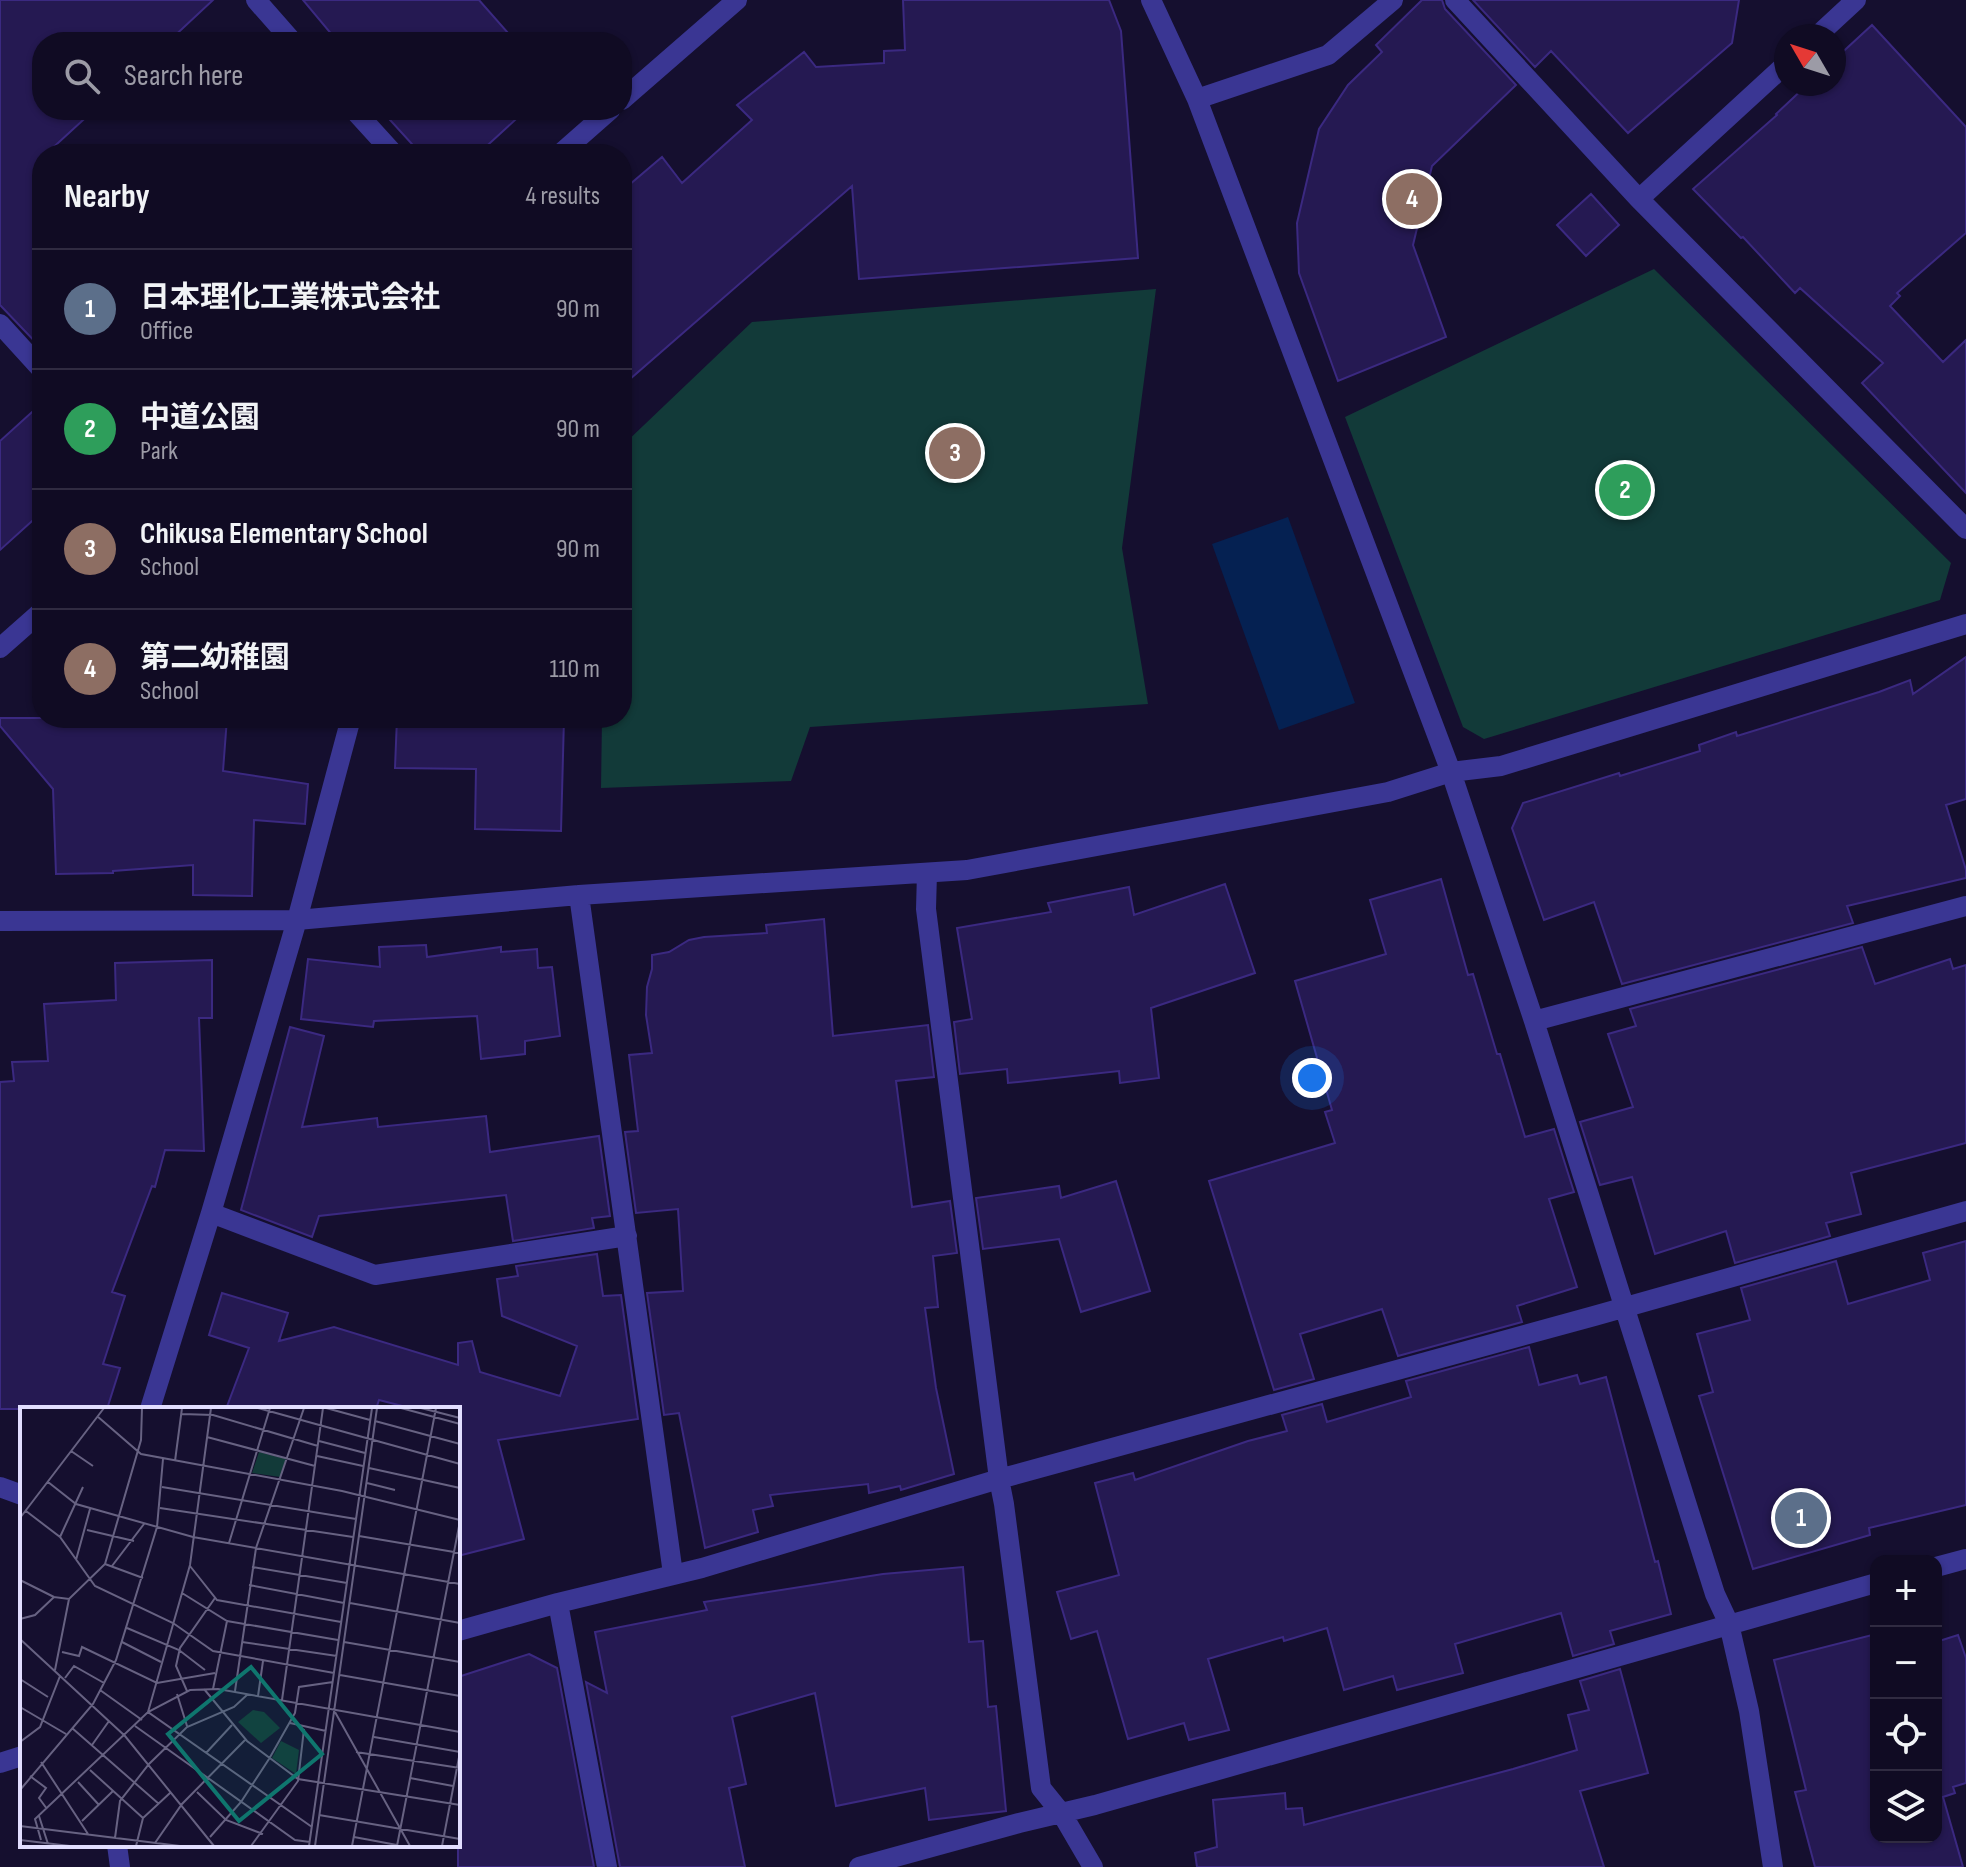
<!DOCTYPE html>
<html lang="en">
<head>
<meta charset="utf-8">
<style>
  body { margin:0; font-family:"Sofia Sans Condensed","Noto Sans JP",sans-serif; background:#1e1930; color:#f1f3f6 }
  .controls { position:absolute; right:24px; bottom:24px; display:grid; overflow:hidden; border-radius:16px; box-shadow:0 2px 6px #0004 }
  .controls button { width:72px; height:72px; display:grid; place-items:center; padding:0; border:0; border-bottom:2px solid #302b41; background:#100b23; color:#f1f3f6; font:40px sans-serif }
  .compass { position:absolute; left:1774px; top:24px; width:72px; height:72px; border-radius:50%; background:#100b23; box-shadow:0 2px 6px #0004; rotate:309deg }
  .you { position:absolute; left:1312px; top:1078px; width:28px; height:28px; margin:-20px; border:6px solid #fff; border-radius:50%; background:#1a73e8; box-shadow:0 0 0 12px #1a73e833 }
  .badge { display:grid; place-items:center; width:52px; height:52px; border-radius:50%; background:#0ae5ff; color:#fff; font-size:26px; font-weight:700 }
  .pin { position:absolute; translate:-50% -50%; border:4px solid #fff; box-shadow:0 2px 8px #0006 }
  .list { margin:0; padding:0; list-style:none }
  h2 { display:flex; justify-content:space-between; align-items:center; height:104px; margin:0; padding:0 32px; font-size:34px }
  h2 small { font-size:26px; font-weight:400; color:#9c9ba6 }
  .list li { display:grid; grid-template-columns:52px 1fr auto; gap:24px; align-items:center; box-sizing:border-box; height:120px; padding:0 32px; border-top:2px solid #302b41 }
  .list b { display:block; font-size:30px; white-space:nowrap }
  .list p { margin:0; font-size:26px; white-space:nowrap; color:#9c9ba6 }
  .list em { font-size:26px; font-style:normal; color:#9c9ba6 }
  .icon { flex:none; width:44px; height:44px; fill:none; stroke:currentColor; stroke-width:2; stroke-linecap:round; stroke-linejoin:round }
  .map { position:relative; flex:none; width:1966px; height:1867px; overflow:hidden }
  .search { position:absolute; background:#100b23; box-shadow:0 2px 6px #0004; left:32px; top:32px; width:600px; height:88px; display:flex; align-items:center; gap:20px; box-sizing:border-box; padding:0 28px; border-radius:32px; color:#9c9ba6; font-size:30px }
  .panel { position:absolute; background:#100b23; box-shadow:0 2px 6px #0004; left:32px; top:144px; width:600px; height:584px; border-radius:32px }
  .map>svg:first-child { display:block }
  .green { fill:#123a39 }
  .water { fill:#052152 }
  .building { fill:#251952; stroke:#3b2981; stroke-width:2 }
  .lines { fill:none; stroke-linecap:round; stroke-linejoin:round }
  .minor { stroke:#3a3693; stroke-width:20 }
  .inset-road { fill:none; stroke:#676282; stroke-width:2 }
  .view { fill:#0f766e; fill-opacity:0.15; stroke:#0f766e; stroke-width:4 }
  .inset-edge { fill:none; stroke:#e2deff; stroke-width:4 }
</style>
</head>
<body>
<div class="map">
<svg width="1966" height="1867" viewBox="0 0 1966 1867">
  <rect width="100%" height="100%" fill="#150f2f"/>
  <path class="green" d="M1654,269L1951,563L1940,600L1484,739L1463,727L1345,417Z
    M1156,289L1122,548L1148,704L810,727L791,781L601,788L602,718H622V446L752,322Z"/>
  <path class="water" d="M1288,517L1355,703L1279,730L1212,544Z"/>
  <path class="building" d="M0,0H213L168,42H42V110H94L46,154H42V349L0,305Z
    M303,0H479L516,42H338Z
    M903,0H1109L1121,31L1138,258L859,279L852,186L622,386V191L662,157L682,183L752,120L737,105L804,52L816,67L884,63V51L905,50Z
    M1422,0H1442L1445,9L1516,85L1432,166L1413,245L1446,337L1338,381L1299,273L1297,223L1319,129L1348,85L1382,52L1376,45Z
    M1473,0H1739L1732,43L1628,133L1551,51L1535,67Z
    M1872,25L1966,127V233L1897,293L1900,296L1890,306L1943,362L1966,340V493L1862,383L1883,363L1800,288L1795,293L1743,237L1741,238L1693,189L1777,115L1776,114L1808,84H1834V60Z
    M381,110H526L478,154H421Z
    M1591,194L1619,225L1586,256L1557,225Z
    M42,403V512L0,550V441Z
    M1966,657V799L1946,805L1966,870V878L1847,906L1853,923L1622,984L1594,902L1544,920L1512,828L1523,803L1619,773L1620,776L1700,751L1699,745L1736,732L1737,736L1879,692L1910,680L1913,694Z
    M0,718H227L223,771L308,784L305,824L254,820L252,896L193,895V865L113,871V873L56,874L53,789L0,726Z
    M397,718H564L561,831L475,829L476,769L395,768Z
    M1441,879L1468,975L1473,974L1497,1054H1500L1525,1137L1554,1129L1574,1192L1549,1199L1577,1287L1517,1306L1522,1322L1398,1356L1382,1309L1300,1334L1314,1379L1274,1390L1209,1181L1335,1143L1325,1112L1332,1110L1295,981L1386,954L1370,900Z
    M1225,884L1255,973L1151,1008L1159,1078L1120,1083L1119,1071L1008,1083L1007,1069L960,1074L954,1022L972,1019L957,928L1051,912L1048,903L1129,887L1134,915Z
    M824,919L833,1036L928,1025L934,1077L896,1081L912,1207L950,1201L957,1253L933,1256L938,1307L925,1308L936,1388L954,1474L901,1490L900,1486L869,1493L868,1484L770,1495L773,1506L753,1510L758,1532L705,1548L679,1413L664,1415L647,1293L683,1291L678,1209L636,1213L625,1132L638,1131L629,1055L652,1053L646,1015L647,987L652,969V955L669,952L689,940L704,937L767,933L766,925Z
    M426,945L427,957L501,947V952L537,949L538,968L552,967L560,1036L525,1041V1054L481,1059L477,1016L374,1021L373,1027L301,1019L308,959L380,967L379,947Z
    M1862,947L1875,984L1950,959L1953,969L1966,965V1143L1851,1173L1861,1214L1826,1223L1830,1236L1735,1263L1726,1231L1655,1254L1632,1177L1600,1185L1580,1122L1633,1107L1608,1034L1636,1026L1630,1009Z
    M212,960V1018H199L204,1151L165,1150L155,1187L152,1186L112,1292L125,1296L103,1364L120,1368L107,1409H0V1082L14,1081L12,1062L48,1061L44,1004L116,1000L115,963Z
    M290,1027L324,1036L302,1127L377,1118L378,1127L486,1116L490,1152L599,1136L610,1216L592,1218L594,1228L513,1241L506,1195L319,1216L312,1237L241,1210Z
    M1116,1181L1150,1291L1081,1312L1059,1239L983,1249L976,1198L1059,1186L1061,1198Z
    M1966,1241V1505L1869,1528L1870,1535L1753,1569L1699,1396L1713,1392L1697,1334L1750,1320L1741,1288L1836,1261L1848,1304L1930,1280L1923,1253Z
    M597,1254L603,1296L621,1295L638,1419L498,1440L524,1539L458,1556V1409H414L379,1400L376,1409H226L249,1348L209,1335L222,1293L288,1313L279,1341L334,1327L458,1365V1343L472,1341L480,1372L560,1396L577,1346L502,1316L497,1279L518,1276L516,1266Z
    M1529,1347L1539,1385L1577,1375L1580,1384L1606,1377L1655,1562L1658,1561L1671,1614L1610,1631L1614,1644L1573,1656L1561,1613L1455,1644L1463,1673L1397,1690L1393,1676L1344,1690L1327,1628L1284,1641L1283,1637L1208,1659L1229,1730L1189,1740L1184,1723L1128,1739L1097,1631L1071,1639L1057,1592L1119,1575L1095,1483L1133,1473L1135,1480L1248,1441L1287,1431L1282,1415L1322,1404L1327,1422L1411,1397L1406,1381Z
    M963,1567L969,1642L983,1641L988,1707L996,1706L1006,1811L929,1820L925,1788L836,1806L815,1693L732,1717L746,1784L729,1788L745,1867H620L586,1682L607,1693L595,1632L707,1610L704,1602L883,1574Z
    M1876,1634V1837H1936V1642L1958,1635L1966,1658V1783L1953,1787L1955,1793L1943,1797L1963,1867H1815L1795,1792L1806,1790L1774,1660Z
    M529,1654L557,1668L594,1867H458V1677Z
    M1620,1669L1648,1773L1580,1791L1604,1867H1197L1195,1853L1217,1847L1213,1800L1285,1793L1286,1809L1302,1808L1304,1825L1513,1769L1577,1750L1568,1715L1589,1710L1580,1681Z"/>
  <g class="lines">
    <path class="minor" d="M256,0L293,42
      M1151,0L1197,99L1451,772L1534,1021L1715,1594L1729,1624L1749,1711L1773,1867
      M1455,0L1639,199L1966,529
      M1817,36L1856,0
      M1197,99L1328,55L1393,0
      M622,100L737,0
      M354,110L394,154
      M560,154L610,110
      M1639,199L1786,64
      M0,324L42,370
      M0,648L42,611
      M927,873L926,909L999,1479L1004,1504L1041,1788L1062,1814L1093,1867
      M579,895L673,1574
      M0,921L297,920L579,895L967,870L1388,792L1451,772L1501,766L1966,624
      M1534,1021L1966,906
      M211,1213L375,1275L627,1236
      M150,1409L211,1213L297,920L351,718
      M0,1487L22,1495
      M1936,1567L1966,1559
      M558,1603L607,1867
      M458,1631L558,1603L702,1568L999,1479L1594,1316L1966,1211
      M0,1763L22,1756
      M117,1845L120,1867
      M859,1867L1019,1823L1095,1805L1876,1583"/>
  </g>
  <g transform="translate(20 1407)">
    <rect width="440" height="440" fill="#150f2f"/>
    <path d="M239,45L266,52L260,70L232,66ZM233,303L244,305L260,321L241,336L218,315ZM261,334L279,343L276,367L252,351Z" fill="#123a39"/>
    <path class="inset-road" d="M191,1L170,158L128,305L292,420M238,1L440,57M306,1L350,13M381,1L440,17M401,1L440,11M162,7L193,8L298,39M77,9L121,47L322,84L440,113M355,14L440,37M187,30L295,59M299,34L345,46M51,44L73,59M297,49L343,59M155,54L162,1M349,61L440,81M28,75L56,97L173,130L440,177M347,76L375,83M142,80L336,112M140,101L333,130M6,104L40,130L75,179L153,216L193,244L314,266M0,111L84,1M67,123L114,134M339,129L440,146M40,130L63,80M209,136L250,1M56,153L70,102M85,157L123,171M92,159L124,117M170,159L197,193L321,215M232,160L327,176M0,173L34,190M229,178L324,196M162,186L207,214L318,233M330,196L440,216M0,212L15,208L34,190L49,192L85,157L121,33L122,1M107,221L159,243L185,263M0,232L105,329L194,439M102,235L141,255M222,235L317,249M324,235L440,255M42,245L59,249L62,240L137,276L195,266M35,263L49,192M320,268L440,289M45,271L54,259L84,276M0,272L28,290M184,282L227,334L278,372L440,398M193,282L207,214M80,283L122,313M167,284L156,259L160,241L195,191M215,284L236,141L284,1M157,287L167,319M238,289L243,254M262,293L303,1M0,300L46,327M315,305L390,439M270,316L306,324M115,319L275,433L290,435M52,321L139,397M354,330L440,345M0,335L20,320L40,269M72,338L89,314M336,345L440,361M186,346L212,318M21,355L68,427M70,363L123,411M10,369L26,381L19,391L27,402M390,371L433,379M58,375L79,398M0,383L73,297L96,253L137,120L143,52M177,385L206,413L243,427M299,408L440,432M19,409L28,437M62,414L93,384M0,419L160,439M190,430L221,395L249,352L275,306L279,280L313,275M334,430L377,438M95,431L100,394L129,357L167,320L214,300L228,287M0,433L50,439M21,433L15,412L128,305L170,283L198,282L440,325M135,436L162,397L226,332M116,439L123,411L150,386M231,439L278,374L284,322M289,439L352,1M295,439L357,1M332,439L416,1M377,439L440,114M422,439L440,345"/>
    <path class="view" d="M231,260L302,347L219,414L148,327Z"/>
    <rect width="440" height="440" class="inset-edge"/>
  </g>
</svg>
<div class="controls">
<button>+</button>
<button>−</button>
<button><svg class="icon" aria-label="locate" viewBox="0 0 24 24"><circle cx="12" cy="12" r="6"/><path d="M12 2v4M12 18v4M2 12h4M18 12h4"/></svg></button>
<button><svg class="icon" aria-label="layers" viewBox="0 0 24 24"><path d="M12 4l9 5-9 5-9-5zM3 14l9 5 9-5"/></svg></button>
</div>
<svg class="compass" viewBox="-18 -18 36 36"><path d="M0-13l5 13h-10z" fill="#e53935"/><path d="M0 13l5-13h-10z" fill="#9c9ba6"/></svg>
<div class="you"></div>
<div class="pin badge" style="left:1801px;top:1518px;background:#5c6f8a">1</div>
<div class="pin badge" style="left:1625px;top:490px;background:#2e9e5b">2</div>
<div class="pin badge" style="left:955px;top:453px;background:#8d6e63">3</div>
<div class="pin badge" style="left:1412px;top:199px;background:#8d6e63">4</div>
<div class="search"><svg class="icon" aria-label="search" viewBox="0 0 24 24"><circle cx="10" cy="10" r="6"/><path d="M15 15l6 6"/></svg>Search here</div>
<section class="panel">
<h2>Nearby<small>4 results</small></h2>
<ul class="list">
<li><span class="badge" style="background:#5c6f8a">1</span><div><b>日本理化工業株式会社</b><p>Office</p></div><em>90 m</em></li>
<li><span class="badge" style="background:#2e9e5b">2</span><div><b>中道公園</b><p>Park</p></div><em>90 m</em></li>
<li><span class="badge" style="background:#8d6e63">3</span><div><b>Chikusa Elementary School</b><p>School</p></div><em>90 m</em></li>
<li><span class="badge" style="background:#8d6e63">4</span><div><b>第二幼稚園</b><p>School</p></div><em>110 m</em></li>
</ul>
</section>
</div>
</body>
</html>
